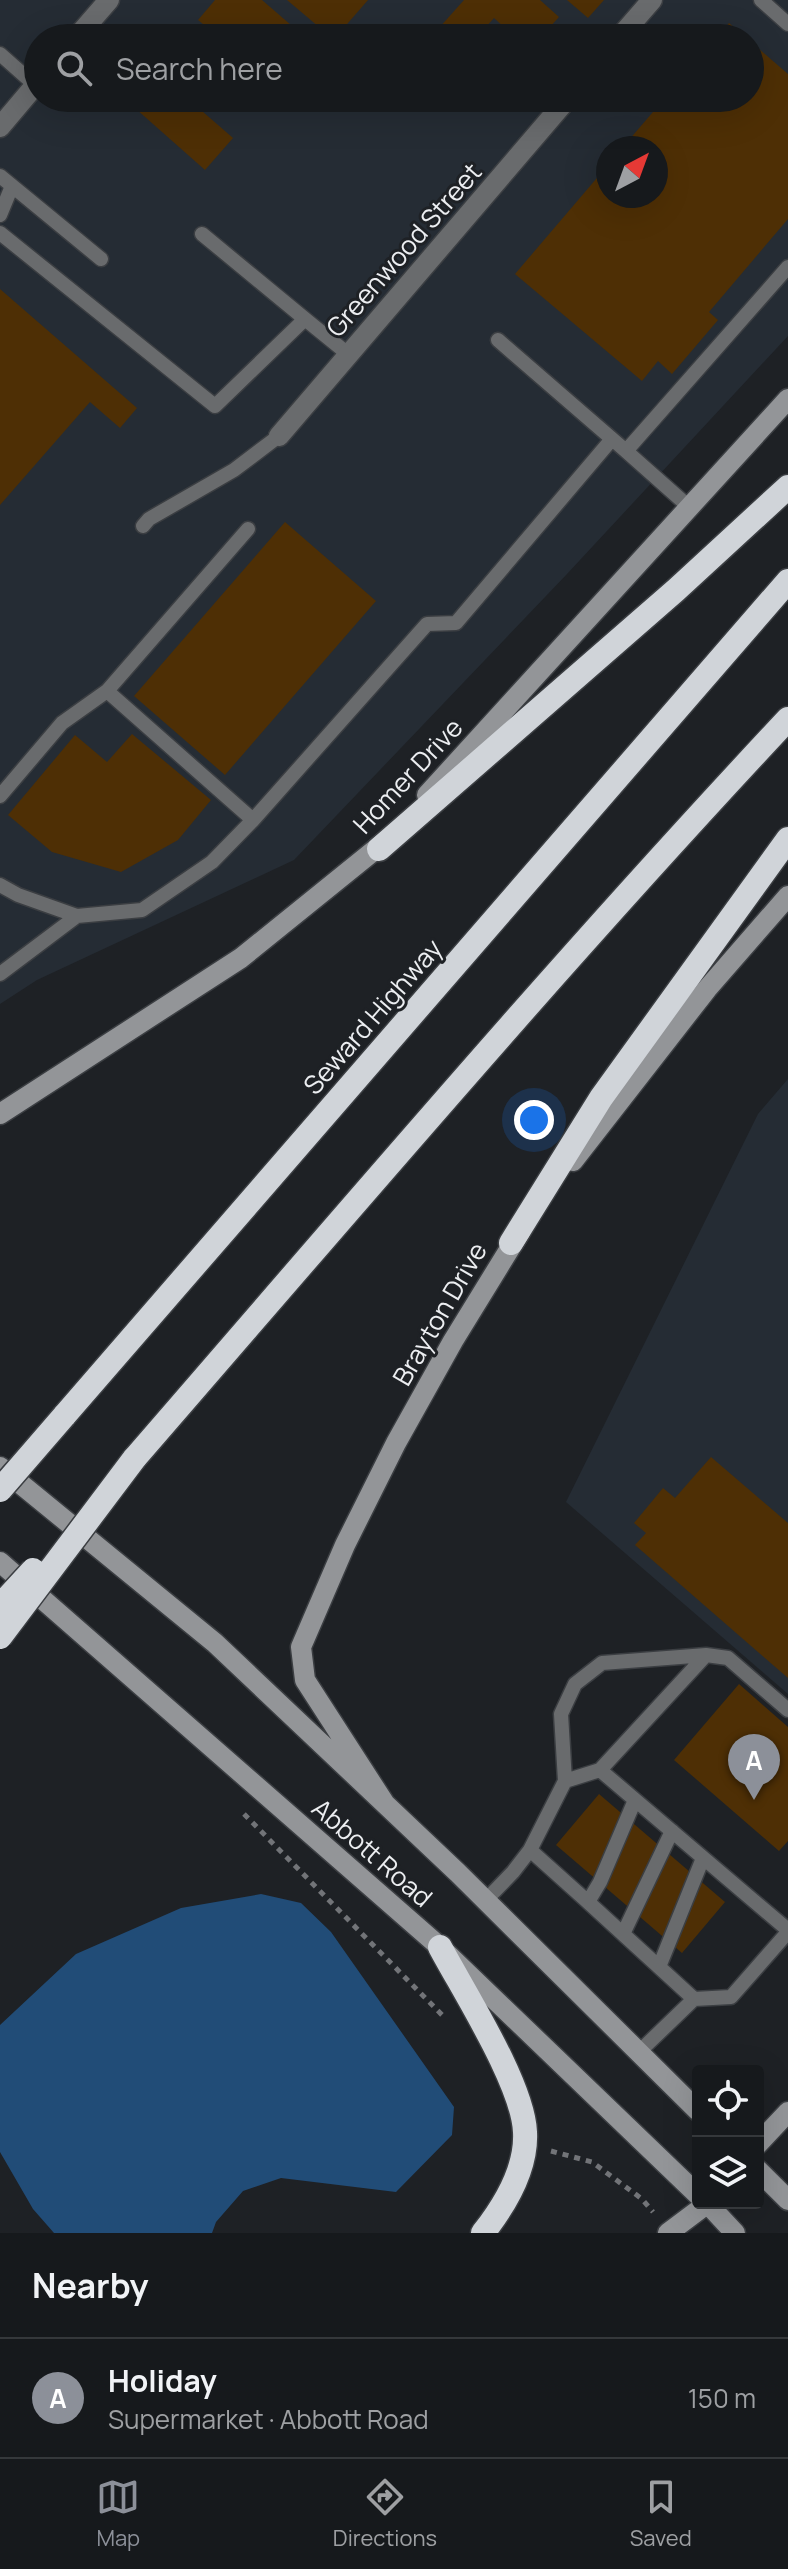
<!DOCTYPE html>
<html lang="en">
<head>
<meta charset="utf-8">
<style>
  body { margin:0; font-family:Manrope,sans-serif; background:#232629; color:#f1f3f6 }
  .controls { position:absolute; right:24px; bottom:24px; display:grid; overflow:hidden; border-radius:8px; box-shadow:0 8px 32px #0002 }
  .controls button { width:72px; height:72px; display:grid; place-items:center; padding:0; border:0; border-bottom:2px solid #35383b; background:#16191c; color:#f1f3f6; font:40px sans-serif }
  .compass { position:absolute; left:596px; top:136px; width:72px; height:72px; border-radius:50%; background:#16191c; box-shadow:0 8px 32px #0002; rotate:41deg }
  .you { position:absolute; left:534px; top:1120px; width:28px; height:28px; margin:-20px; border:6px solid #fff; border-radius:50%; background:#1a73e8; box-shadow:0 0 0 12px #1a73e833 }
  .badge { display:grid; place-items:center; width:52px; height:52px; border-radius:50%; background:#8c9099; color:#fff; font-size:26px; font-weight:700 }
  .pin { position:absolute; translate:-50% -66px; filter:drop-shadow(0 2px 4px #0008) }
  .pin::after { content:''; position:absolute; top:42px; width:28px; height:24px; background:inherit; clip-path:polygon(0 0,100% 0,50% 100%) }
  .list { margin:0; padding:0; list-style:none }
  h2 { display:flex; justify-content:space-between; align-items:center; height:104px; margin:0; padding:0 32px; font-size:34px }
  h2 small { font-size:26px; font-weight:400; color:#9ea0a3 }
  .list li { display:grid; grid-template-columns:52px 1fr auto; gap:24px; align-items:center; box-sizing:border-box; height:120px; padding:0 32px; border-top:2px solid #35383b }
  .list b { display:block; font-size:30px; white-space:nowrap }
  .list p { margin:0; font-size:26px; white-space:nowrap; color:#9ea0a3 }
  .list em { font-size:26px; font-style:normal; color:#9ea0a3 }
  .icon { flex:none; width:44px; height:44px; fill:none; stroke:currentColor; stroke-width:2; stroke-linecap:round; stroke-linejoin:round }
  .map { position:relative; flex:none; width:788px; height:2233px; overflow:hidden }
  .search { position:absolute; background:#16191c; box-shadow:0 8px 32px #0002; left:24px; right:24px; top:24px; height:88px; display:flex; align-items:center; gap:20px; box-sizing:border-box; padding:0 28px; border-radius:44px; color:#9ea0a3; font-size:30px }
  .sheet { height:224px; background:#16191c }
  nav { display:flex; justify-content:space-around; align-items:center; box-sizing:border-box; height:112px; border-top:2px solid #35383b; background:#16191c; font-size:22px; color:#9ea0a3 }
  nav a { display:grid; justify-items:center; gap:4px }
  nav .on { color:#8c9099 }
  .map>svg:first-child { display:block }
  .built { fill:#252c34; fill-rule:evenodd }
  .forest { fill:#214c77 }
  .building { fill:#4e2f05 }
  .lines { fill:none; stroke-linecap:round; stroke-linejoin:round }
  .lane-casing { stroke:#3b3e42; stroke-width:17 }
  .street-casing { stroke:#3b3e42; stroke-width:23 }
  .secondary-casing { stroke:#3b3e42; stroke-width:23 }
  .highway-casing { stroke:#3b3e42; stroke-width:27 }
  .path { stroke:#727478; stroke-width:5; stroke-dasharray:6 6; stroke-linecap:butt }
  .lane { stroke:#696b6d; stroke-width:14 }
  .street { stroke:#696b6d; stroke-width:20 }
  .secondary { stroke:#939598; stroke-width:20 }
  .highway { stroke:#d0d4d9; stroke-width:24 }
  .highway-bridge-casing { stroke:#3b3e42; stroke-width:27; stroke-linecap:butt }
  .highway-bridge { stroke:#d0d4d9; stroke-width:24 }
  .labels { text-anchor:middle; stroke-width:6; stroke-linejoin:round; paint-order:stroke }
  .street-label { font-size:26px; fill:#eceef1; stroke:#1e2125 }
</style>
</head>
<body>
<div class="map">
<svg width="788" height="2233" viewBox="0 0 788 2233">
  <rect width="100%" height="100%" fill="#1e2125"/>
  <path class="built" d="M0,0H788V336L567,574L294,860L37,980L0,1004ZM38,38H750V98H38ZM608,148H656V196H608Z
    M788,1079V1694L566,1502L758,1114Z"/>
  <path class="forest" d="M261,1894L301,1903L331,1932L454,2107L452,2135L396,2192L281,2178L243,2191L216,2222L212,2233H54L33,2209L0,2152V2025L76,1954L181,1908Z"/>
  <path class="building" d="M215,0H262L306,38H220L198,20Z
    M287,0H368L335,38H332Z
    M464,0H540L559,17L540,38H501L498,36L505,28L494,18L476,38H430Z
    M567,0H604L588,18Z
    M729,23L746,38H716Z
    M750,41L788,74V219L709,312L718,320L672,374L658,361L642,381L515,274L608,165V196H656V148H622L665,98H750Z
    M130,98H187L233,138L205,170L127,101Z
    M0,289L137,408L120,428L90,402L0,505Z
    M285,522L376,601L225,775L134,696Z
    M132,734L211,800L178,840L121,872L52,852L8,815L75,735L107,762Z
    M711,1457L788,1523V1678L635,1545L646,1533L634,1523L663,1488L675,1498Z
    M739,1684L788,1727V1841L779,1851L674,1760Z
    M599,1794L725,1902L682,1953L556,1845Z"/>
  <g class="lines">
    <defs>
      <path id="lane" d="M761,0L788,24
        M0,54L35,85
        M0,176L101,259
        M0,215L12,186
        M0,233L215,406L305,319L348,354
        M202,234L305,319
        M498,340L626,451L788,267
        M626,451L688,506
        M143,526L149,519L234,470L279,436
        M107,691L253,820
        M0,796L62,723L107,691L248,529
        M0,885L18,895L77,916L142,910L212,862L253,820L427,624L456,623L612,439
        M0,974L77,916
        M600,1770L788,1930
        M565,1781L561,1714L575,1684L602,1663L706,1655
        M530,1850L588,1902L600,1882L635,1800
        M485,1901L513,1872L530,1850L565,1781L600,1770L706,1655L728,1658L788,1710
        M588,1902L694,1999
        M623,1934L672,1831
        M659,1967L703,1858
        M639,2052L694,1999L731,1997L788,1932"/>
      <path id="street" d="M76,38L109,0
        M619,38L652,0
        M0,127L38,82
        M279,436L568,98"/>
      <path id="secondary" d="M427,795L788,399
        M0,1114L241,958L387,840
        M573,1161L707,989L788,896
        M0,1467L215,1643L458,1873L698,2111
        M0,1562L440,1947L698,2195
        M385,1804L305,1680L301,1647L345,1545L396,1443L453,1341L520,1232
        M758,2144L788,2112
        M758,2170L788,2200
        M707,2203L735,2233
        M668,2233L708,2203"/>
      <path id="highway" d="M379,849L676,590L788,487
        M511,1243L601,1098L788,839
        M64,1416L788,581
        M134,1459C350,1210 563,959 788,719
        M440,1947C464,1992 523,2084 525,2132C527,2169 505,2205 483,2233"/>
    </defs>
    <use href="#lane" class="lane-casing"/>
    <use href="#street" class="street-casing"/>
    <use href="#secondary" class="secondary-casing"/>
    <use href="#highway" class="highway-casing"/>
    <path class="path" d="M244,1814L445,2018
      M551,2151L592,2162L642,2199L653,2212"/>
    <use href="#lane" class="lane"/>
    <use href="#street" class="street"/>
    <use href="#secondary" class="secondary"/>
    <use href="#highway" class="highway"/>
    <defs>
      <path id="highway-bridge" d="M0,1490L64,1416
        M0,1606L33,1570
        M0,1637L134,1459"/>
    </defs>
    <use href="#highway-bridge" class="highway-bridge-casing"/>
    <use href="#highway-bridge" class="highway-bridge"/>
  </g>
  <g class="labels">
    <g class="street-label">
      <text transform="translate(404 250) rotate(-49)" y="9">Greenwood Street</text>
      <text transform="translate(408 776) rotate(-47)" y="9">Homer Drive</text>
      <text transform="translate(373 1017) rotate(-49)" y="9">Seward Highway</text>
      <text transform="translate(440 1314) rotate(-60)" y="9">Brayton Drive</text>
      <text transform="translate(372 1853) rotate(41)" y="9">Abbott Road</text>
    </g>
  </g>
</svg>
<div class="controls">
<button><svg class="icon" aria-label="locate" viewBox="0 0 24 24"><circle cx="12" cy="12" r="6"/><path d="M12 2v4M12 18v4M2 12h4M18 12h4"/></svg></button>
<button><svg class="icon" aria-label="layers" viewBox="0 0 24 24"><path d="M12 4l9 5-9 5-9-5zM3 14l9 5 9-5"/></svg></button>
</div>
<svg class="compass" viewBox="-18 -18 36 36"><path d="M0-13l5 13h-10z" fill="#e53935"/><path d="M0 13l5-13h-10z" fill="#9ea0a3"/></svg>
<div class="you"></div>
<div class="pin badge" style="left:754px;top:1800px">A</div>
<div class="search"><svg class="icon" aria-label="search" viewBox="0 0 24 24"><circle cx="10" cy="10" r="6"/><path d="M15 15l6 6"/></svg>Search here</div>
</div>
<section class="sheet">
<h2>Nearby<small></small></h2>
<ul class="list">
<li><span class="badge">A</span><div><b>Holiday</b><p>Supermarket · Abbott Road</p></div><em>150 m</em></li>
</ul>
</section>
<nav>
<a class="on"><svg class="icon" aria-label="map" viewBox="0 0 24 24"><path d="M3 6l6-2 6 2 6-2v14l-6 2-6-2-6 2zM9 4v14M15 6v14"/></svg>Map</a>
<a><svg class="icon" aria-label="directions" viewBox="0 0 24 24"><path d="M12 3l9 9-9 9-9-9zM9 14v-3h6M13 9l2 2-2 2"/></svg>Directions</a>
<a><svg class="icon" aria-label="saved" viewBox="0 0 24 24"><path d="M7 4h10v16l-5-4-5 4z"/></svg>Saved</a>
</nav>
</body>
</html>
